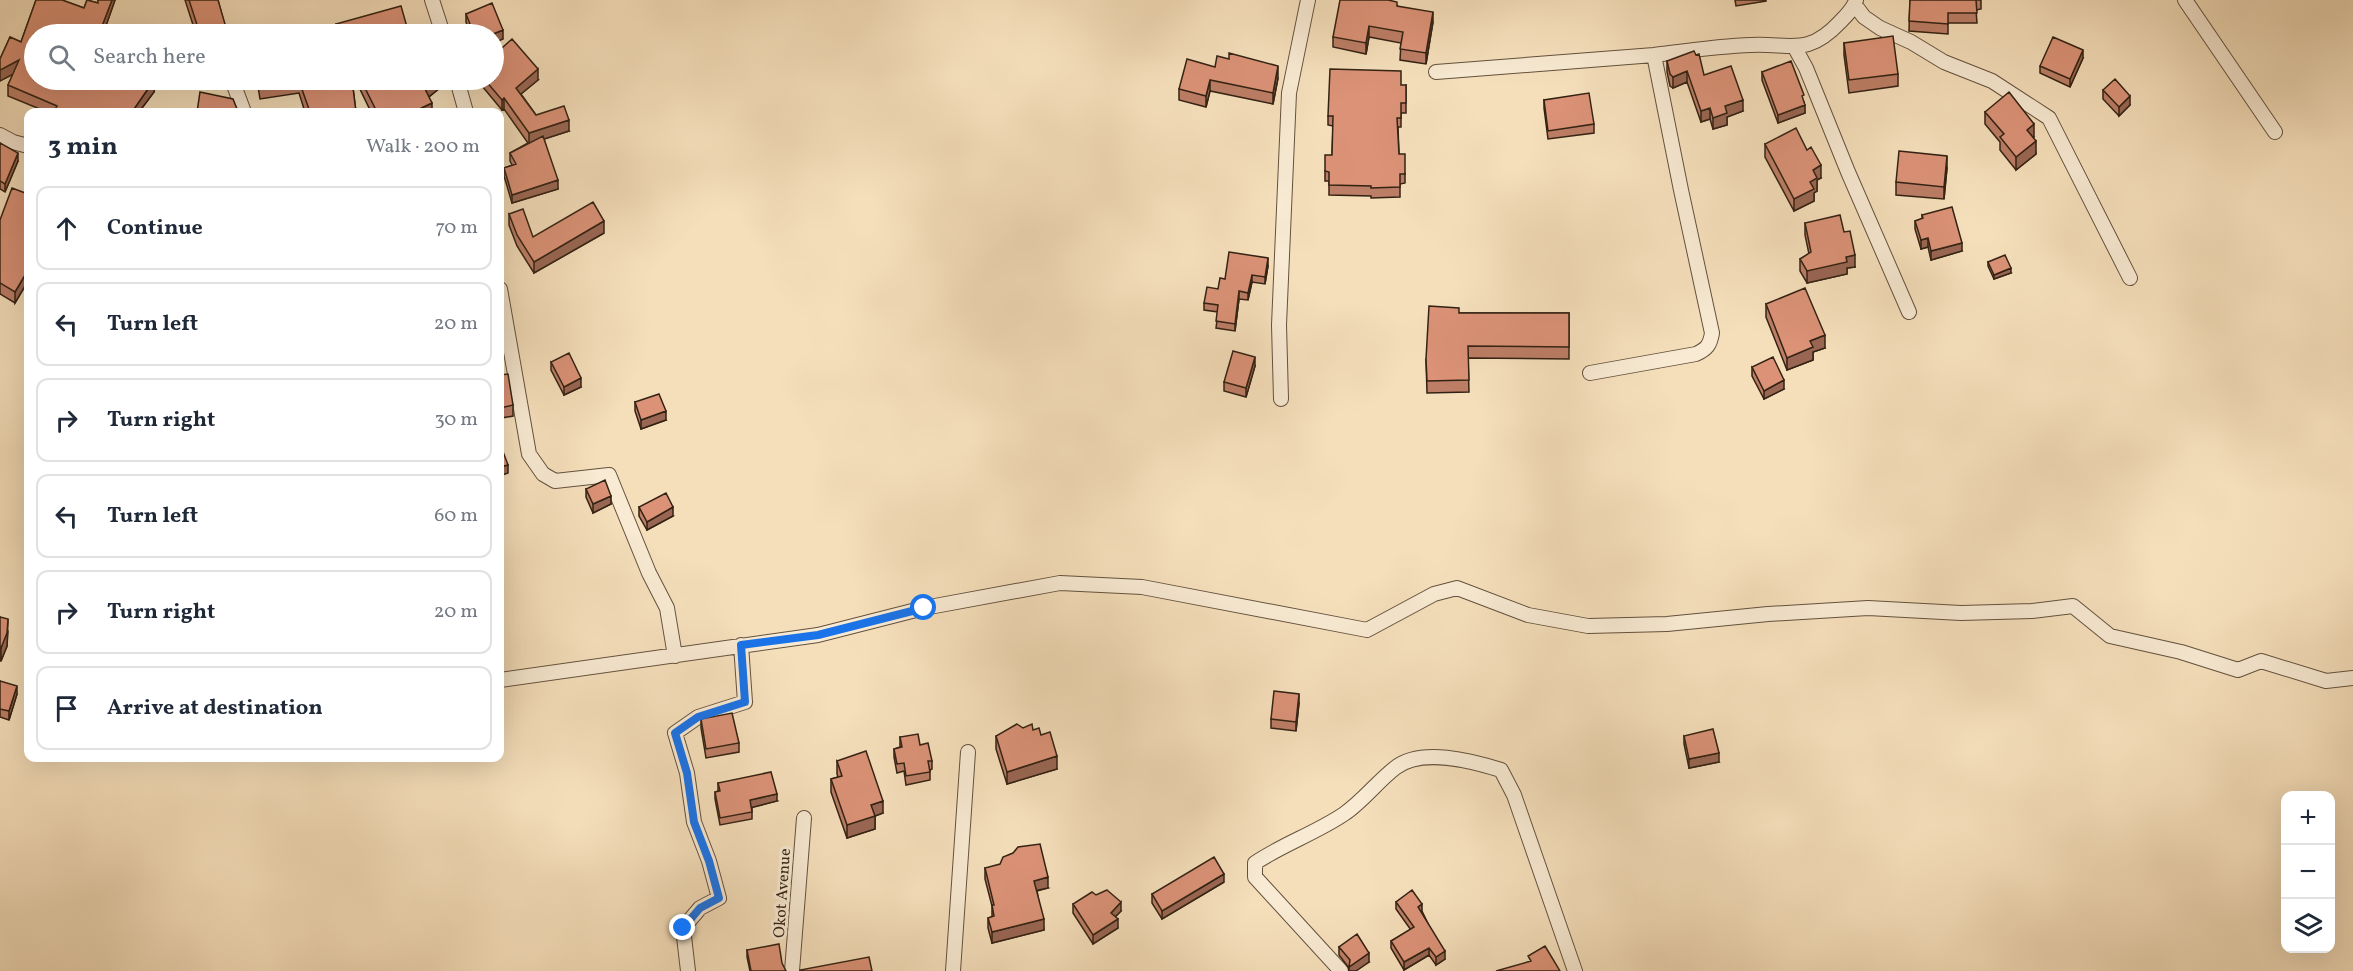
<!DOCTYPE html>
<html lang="en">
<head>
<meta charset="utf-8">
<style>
  body { margin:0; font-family:Vollkorn,serif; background:#f2f2f3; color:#1f2937 }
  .controls { position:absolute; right:18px; bottom:18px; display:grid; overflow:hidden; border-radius:12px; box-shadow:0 6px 24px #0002 }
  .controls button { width:54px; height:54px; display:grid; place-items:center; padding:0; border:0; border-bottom:2px solid #e0e1e3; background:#fff; color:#1f2937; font:30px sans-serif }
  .stop { position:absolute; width:18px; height:18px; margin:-14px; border:4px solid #1a73e8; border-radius:50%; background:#fff }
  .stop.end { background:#1a73e8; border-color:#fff; box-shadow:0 2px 6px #0008 }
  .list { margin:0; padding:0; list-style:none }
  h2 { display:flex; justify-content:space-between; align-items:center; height:78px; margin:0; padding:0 24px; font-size:26px }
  h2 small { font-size:20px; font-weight:400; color:#747a83 }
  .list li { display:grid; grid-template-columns:39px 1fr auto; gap:18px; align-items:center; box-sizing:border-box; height:84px; margin:0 12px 12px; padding:0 12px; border:2px solid #e0e1e3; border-radius:12px }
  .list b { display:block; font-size:22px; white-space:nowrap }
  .list em { font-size:20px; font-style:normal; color:#747a83 }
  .icon { flex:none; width:33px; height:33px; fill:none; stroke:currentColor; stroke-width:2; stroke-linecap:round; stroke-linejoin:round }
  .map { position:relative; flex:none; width:2353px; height:971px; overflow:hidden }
  .search { position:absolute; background:#fff; box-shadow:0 6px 24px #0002; left:24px; top:24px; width:480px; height:66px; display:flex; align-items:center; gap:15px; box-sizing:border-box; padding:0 21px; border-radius:33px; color:#747a83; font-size:22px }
  .panel { position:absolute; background:#fff; box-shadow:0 6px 24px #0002; left:24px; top:108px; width:480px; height:654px; border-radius:12px }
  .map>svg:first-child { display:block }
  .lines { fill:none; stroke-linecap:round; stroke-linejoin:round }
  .street-casing { stroke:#64513d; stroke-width:16 }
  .street { stroke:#f8ead3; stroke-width:14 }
  .wall { fill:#bc7e66; stroke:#332213; stroke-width:1.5 }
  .shaded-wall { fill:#996653; stroke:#332213; stroke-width:1.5 }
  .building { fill:#db9277; stroke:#332213; stroke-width:1.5 }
  .route { stroke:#1a73e8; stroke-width:8 }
  .labels { text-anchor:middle; stroke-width:6; stroke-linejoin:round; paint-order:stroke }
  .street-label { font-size:16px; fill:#332213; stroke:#f8ead3 }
</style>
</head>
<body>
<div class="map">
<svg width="2353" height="971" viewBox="0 0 2353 971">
  <rect width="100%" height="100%" fill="#f5dfbb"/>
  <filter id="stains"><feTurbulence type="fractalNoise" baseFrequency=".00333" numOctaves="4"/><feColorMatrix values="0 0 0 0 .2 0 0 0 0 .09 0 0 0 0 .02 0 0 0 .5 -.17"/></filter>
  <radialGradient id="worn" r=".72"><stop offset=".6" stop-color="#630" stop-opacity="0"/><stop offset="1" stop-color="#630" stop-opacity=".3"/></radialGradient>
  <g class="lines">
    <defs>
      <path id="street" d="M432,0L443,34
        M2185,0L2275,132
        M1855,5L1864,17L1880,28L1911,42L1944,62L1992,81L2049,118L2130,278
        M1795,48L1806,68L1848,172L1909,312
        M1436,72L1654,55
        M232,80L244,112
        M457,80L466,112
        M0,135L13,142L28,146
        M500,289L529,454L543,474L555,481L609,475L649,573L667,608L675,656
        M1590,373L1696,354C1707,349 1710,345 1712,333L1681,190L1654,55C1686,51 1719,46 1751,45C1791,43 1807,57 1840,22C1846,16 1854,8 1856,0
        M1281,399L1279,325L1289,93L1308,0
        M500,680L818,635L924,608L1060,583L1142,587L1367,630L1434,594L1457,588L1528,615L1588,626L1667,624L1768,614L1868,608L1961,613L2032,611L2073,606L2110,636L2181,652L2238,670L2261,661L2326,681L2353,678
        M688,971L683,928L700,908L719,898L709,861L694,822L687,773L675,733L698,717L745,702L741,645
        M792,971L804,818
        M953,971L968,752
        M1341,971L1255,877V863C1283,844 1316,833 1344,814C1362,802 1377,782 1395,768C1421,747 1472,761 1501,770L1514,795L1575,971"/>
    </defs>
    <use href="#street" class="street-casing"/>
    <use href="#street" class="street"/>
  </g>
  <path class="wall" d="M36,0H62L84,8L87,0L98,3V0H115L103,34H34V80H124L129,83V80H180L179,85L156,81L154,92L139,112H47L8,96V85L13,74L0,81V59L10,37L21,42Z
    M185,0H218L227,34H196Z
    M1735,0H1766V1L1736,6Z
    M1910,0H1981V9L1976,10L1977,23H1948V34L1909,31Z
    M1397,6L1433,22L1426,64L1400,60L1401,43L1369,37L1366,54L1333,47V37Z
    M466,14L503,39L494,34H471L466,22Z
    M336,24L409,34H336Z
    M1844,43L1898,74V86L1849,93L1844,55Z
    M2083,58L2070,87L2040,73V66Z
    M1667,61L1704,75L1743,111L1727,117V125L1713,129L1710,119L1701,122L1687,82L1673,88L1670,86L1667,72Z
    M1215,67L1278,78L1273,104L1210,91L1206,107L1179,100V89Z
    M1762,72L1804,102L1805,113L1778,123L1762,80Z
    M257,80H352L356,112H305L299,93L260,99Z
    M357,80H446V83L429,97L432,112H371L357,83Z
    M477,80H538L521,94L536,115L569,131L544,139L558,189L512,203L504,176V168L512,165L510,161V153L528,143L504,109L502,110Z
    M1406,85V113H1401V127H1398L1399,154L1405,174V183L1400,184V197L1371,198V196L1329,195V181H1325V171L1332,155L1333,126L1328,125V116Z
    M2103,90L2130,105L2119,116L2103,99Z
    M1544,100L1594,124V133L1548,139L1544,108Z
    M1985,112L2034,137L2033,138L2036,154L2016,170L2000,150V142L1985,124Z
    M0,143L18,161L5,192L0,189Z
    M1765,144L1821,178L1817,180V191L1814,193V201L1794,211L1765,157Z
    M1947,168L1944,199L1896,195V182Z
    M28,194V281L15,303L0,294V220Z
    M509,214L533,237L604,233L534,273L517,246L509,225Z
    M1922,215L1962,251L1931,260L1928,247L1921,249L1915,229V221L1922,219Z
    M1805,223L1844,232L1855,267L1847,268V274L1807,283L1800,271V259L1809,254L1805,235Z
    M1988,262L2011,273L1994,279L1988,266Z
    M1268,266L1265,284L1252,282L1248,300L1239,299L1235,331L1216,328L1218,312L1204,310V303L1218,289L1225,279Z
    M1766,304L1825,348L1813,352V360L1787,370L1766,317Z
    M1459,313H1569V359L1468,358L1469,392L1427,393L1426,359Z
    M551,362L581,387L564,395L551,370Z
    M1255,366L1246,397L1224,391V382Z
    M1752,367L1784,389L1764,399L1752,376Z
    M500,375L513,405V416L502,418V429H500Z
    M635,402L666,420L641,429L635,411Z
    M586,489L611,504L593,513L586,497Z
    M639,507L673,516L647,530L639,516Z
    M0,617L8,631L7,646L1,661H0Z
    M0,681L17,694L9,720L0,717Z
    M1299,703L1296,731L1271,728V719Z
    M701,719L739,743V752L706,758L701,728Z
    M1023,728L1033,730L1041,735L1057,769L1007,784L996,749V736Z
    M1684,736L1719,762L1689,768L1684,744Z
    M900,737L920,745L932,761V769L930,770V780L906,785L904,771L897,773L894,757V749L900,747Z
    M837,761L883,813L875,816V829L847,838L831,792V779L838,777L837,774Z
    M718,783L777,801L752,807V819L720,825L715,799V792L718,791Z
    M2286,837V858L2282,857V849Z
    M985,868L1048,888L1037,891L1044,930L992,943L988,928V918L992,917V906L985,879Z
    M1224,882L1162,919L1152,903V894Z
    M1396,902L1422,911L1445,959L1436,965L1429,955L1404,970L1391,948V941L1411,930L1396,909Z
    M1073,904L1121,911L1115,917L1118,928L1093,944L1073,913Z
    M1339,947L1369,962L1349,971V968L1339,955Z
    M747,950L786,971H750L747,957Z"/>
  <path class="shaded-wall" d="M112,0H115L103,34H99Z
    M1433,12V22L1426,64V53Z
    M1369,26V37L1366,54V43Z
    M503,30V39L494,43L493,34Z
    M227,31V34H215Z
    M2083,50V58L2070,87V79Z
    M19,60V71L0,81V70Z
    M1278,66V78L1273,104V93Z
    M538,69V80L516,98V88Z
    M1687,71V82L1673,88V77Z
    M154,80H156L154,92L139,112H132Z
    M436,80H446V83L425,100V89Z
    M1210,80V91L1206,107V96Z
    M2130,96V105L2119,116V107Z
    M504,98V109L502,110V100Z
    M1743,100V111L1727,117V125L1713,129V118L1725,106Z
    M432,103V112H413Z
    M1805,105V113L1778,123V115Z
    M1710,108V119L1701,122V111Z
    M569,120V131L529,144V133Z
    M2034,124V137L2027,143V130Z
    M2036,141V154L2016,170V157Z
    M18,153V161L5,192V184Z
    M1947,156V168L1944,199V187Z
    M1821,165V178L1817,180V191L1814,193V201L1794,211V199L1813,170Z
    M558,180V189L512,203V195Z
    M604,221V233L534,273V262Z
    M1928,238V247L1921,249V240Z
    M1962,243V251L1931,260V251Z
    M1855,255V267L1847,268V274L1807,283V271L1846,257Z
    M1268,258V266L1265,284V277Z
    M2011,268V273L1994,279V275Z
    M28,270V281L15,303V292Z
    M1252,275V282L1248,300V293Z
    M1239,291V299L1235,331V324Z
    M1825,335V348L1813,352V360L1787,370V358L1810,341Z
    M1255,357V366L1246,397V388Z
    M581,378V387L564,395V387Z
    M1784,380V389L1764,399V391Z
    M666,411V420L641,429V420Z
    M508,465V473L500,476V467Z
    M611,496V504L593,513V504Z
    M673,507V516L647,530V522Z
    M8,619L7,646L1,661V648Z
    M17,686V694L9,720V711Z
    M1299,694V703L1296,731V722Z
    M1719,753V762L1689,768V759Z
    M1057,756V769L1007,784V772Z
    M777,794V801L750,808V800Z
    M883,801V813L875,816V829L847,838V825L871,805Z
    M1224,874V882L1162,919V911Z
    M1048,877V888L1034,891V881Z
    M1121,902V911L1111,921V913Z
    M1422,904V911L1418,914V907Z
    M1044,919V930L992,943V932Z
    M1118,919V928L1093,944V935Z
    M1429,948V955L1404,970V962Z
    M1445,951V959L1436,965V957Z
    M1369,953V962L1356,971H1349V967Z"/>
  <path class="building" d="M36,0H62L84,8L87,0L98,3V0H112L99,34H34V80H124L129,83V80H154L132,112H54L57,106L8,85L19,60L0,70V59L10,37L21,42Z
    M189,0H218L227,31L215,34H200Z
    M1340,0H1388L1397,2V6L1433,12L1426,53L1400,49L1403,32L1369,26L1366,43L1333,37Z
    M1910,0H1976L1977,13H1948V24L1909,21Z
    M492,3L503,30L493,34H474L466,14Z
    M401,6L409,34H363V33L358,34H340L336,24Z
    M1893,36L1898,74L1849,80L1844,43Z
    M2053,37L2083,50L2070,79L2040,66Z
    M512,39L538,69L516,88L536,115L564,106L569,120L529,133L504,98L502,100L485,80H494V55Z
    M1694,51L1696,55L1699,54L1704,75L1731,66L1743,100L1725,106L1727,113L1713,118L1710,108L1701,111L1687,71L1673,77L1670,74L1667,61Z
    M1229,53L1278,66L1273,93L1210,80L1206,96L1179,89L1187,59L1215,67L1217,56L1229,59Z
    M1791,61L1804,95L1802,96L1805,105L1778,115L1762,72Z
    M1330,69L1401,71V85H1406V103H1401V118H1397L1399,154H1405V174H1400V187L1371,188V186L1329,185V172L1325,171V155H1332L1333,116H1328Z
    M2115,79L2130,96L2119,107L2103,90Z
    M259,80H352L356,112H310L299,81L260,87Z
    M361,80H436L425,89L432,103L413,112H377Z
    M200,92L233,99L237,109V112H197Z
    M2009,92L2034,124L2027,130L2036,141L2016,157L2000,137L2004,134L1985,112Z
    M1589,93L1594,124L1548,131L1544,100Z
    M1796,128L1807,150L1811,147L1821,165L1813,170L1817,178L1810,182L1814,189L1794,199L1765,144Z
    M543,136L558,180L512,195L504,168L516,164L510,153Z
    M0,143L18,153L5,184L0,181Z
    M1899,151L1947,156L1944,187L1896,182Z
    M12,188L28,194V270L15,292L0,283V220Z
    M593,202L604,221L534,262L517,235L509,214L523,209L533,237Z
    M1952,207L1962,243L1931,251L1928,238L1921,240L1915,221L1923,218L1922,215Z
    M1840,215L1844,232L1850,231L1855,255L1846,257L1847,262L1807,271L1800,259L1811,252L1805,223Z
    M1229,252L1268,258L1265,277L1252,275L1248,293L1239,291L1235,324L1216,321L1218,305L1204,303L1207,287L1218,289L1220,278L1225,279Z
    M2005,255L2011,268L1994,275L1988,262Z
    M1805,288L1825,335L1810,341L1813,347L1787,358L1766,304Z
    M1429,306L1459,308V313H1569V347L1468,346L1469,380L1427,381L1426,359Z
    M1233,351L1255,357L1246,388L1224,382Z
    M569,353L581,378L564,387L551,362Z
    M1773,357L1784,380L1764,391L1752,367Z
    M508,374L513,405L500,408L502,418L500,419V375Z
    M659,394L666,411L641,420L635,402Z
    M502,449L508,465L500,467V450Z
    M605,480L611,496L593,504L586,489Z
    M666,493L673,507L647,522L639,507Z
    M0,617L8,619L7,633L1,648H0Z
    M0,681L17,686L9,711L0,709Z
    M1274,691L1299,694L1296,722L1271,719Z
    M732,713L739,743L706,749L701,719Z
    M1017,724L1023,728L1032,724L1033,730L1039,728L1041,735L1050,732L1057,756L1007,772L996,736Z
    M1713,729L1719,753L1689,759L1684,736Z
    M918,734L920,745L928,743L932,761H928L930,772L906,776L904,763L897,764L894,749L902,747L900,737Z
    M866,751L883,801L871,805L875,816L847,825L831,779L842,776L837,761Z
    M771,772L777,794L750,800L752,812L720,818L715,792L720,791L718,783Z
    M2286,837V850L2282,849Z
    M1040,844L1048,877L1034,881L1044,919L992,932L988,918L994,916L992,905H994L985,868L1000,864L1003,857L1013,853L1018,847Z
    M1214,857L1224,874L1162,911L1152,894Z
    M1107,890L1121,902L1111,913L1118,919L1093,935L1073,904L1092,892L1096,895Z
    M1412,890L1422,904L1418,907L1445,951L1436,957L1429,948L1404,962L1391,941L1414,927L1396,902Z
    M1357,934L1369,953L1349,967L1350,960L1339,947Z
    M779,944L782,963L786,971H751L747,950Z
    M1545,946L1560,971H1496L1531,961L1528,956Z
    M869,957L872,971H800V970Z"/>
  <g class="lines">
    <path class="route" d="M683,928L700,908L719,898L709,861L694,822L687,773L675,733L698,717L745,702L741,645L818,635L924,608"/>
  </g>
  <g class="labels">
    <g class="street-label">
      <text transform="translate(781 893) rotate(-86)" y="6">Okot Avenue</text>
    </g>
  </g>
  <rect width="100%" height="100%" filter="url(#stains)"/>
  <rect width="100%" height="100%" fill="url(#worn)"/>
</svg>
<div class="controls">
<button>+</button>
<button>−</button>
<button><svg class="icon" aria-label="layers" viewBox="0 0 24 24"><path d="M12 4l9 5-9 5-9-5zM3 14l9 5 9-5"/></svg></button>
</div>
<div class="stop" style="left:924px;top:608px"></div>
<div class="stop end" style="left:683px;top:928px"></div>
<div class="search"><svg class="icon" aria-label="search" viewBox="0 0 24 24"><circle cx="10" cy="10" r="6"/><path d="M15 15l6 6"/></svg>Search here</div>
<section class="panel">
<h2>3 min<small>Walk · 200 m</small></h2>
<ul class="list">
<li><svg class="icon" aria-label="ahead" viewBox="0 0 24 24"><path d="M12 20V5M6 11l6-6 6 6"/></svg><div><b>Continue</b></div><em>70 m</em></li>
<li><svg class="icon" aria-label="left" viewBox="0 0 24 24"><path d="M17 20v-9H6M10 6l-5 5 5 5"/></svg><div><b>Turn left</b></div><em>20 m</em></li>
<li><svg class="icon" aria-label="right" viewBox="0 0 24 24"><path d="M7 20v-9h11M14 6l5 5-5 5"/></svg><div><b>Turn right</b></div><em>30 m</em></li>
<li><svg class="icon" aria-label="left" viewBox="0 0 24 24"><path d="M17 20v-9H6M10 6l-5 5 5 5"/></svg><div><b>Turn left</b></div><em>60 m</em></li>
<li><svg class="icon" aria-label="right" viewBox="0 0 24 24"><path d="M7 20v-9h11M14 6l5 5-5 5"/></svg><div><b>Turn right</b></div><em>20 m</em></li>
<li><svg class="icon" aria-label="arrive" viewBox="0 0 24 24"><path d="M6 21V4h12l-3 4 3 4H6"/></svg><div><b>Arrive at destination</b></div></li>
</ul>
</section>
</div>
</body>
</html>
